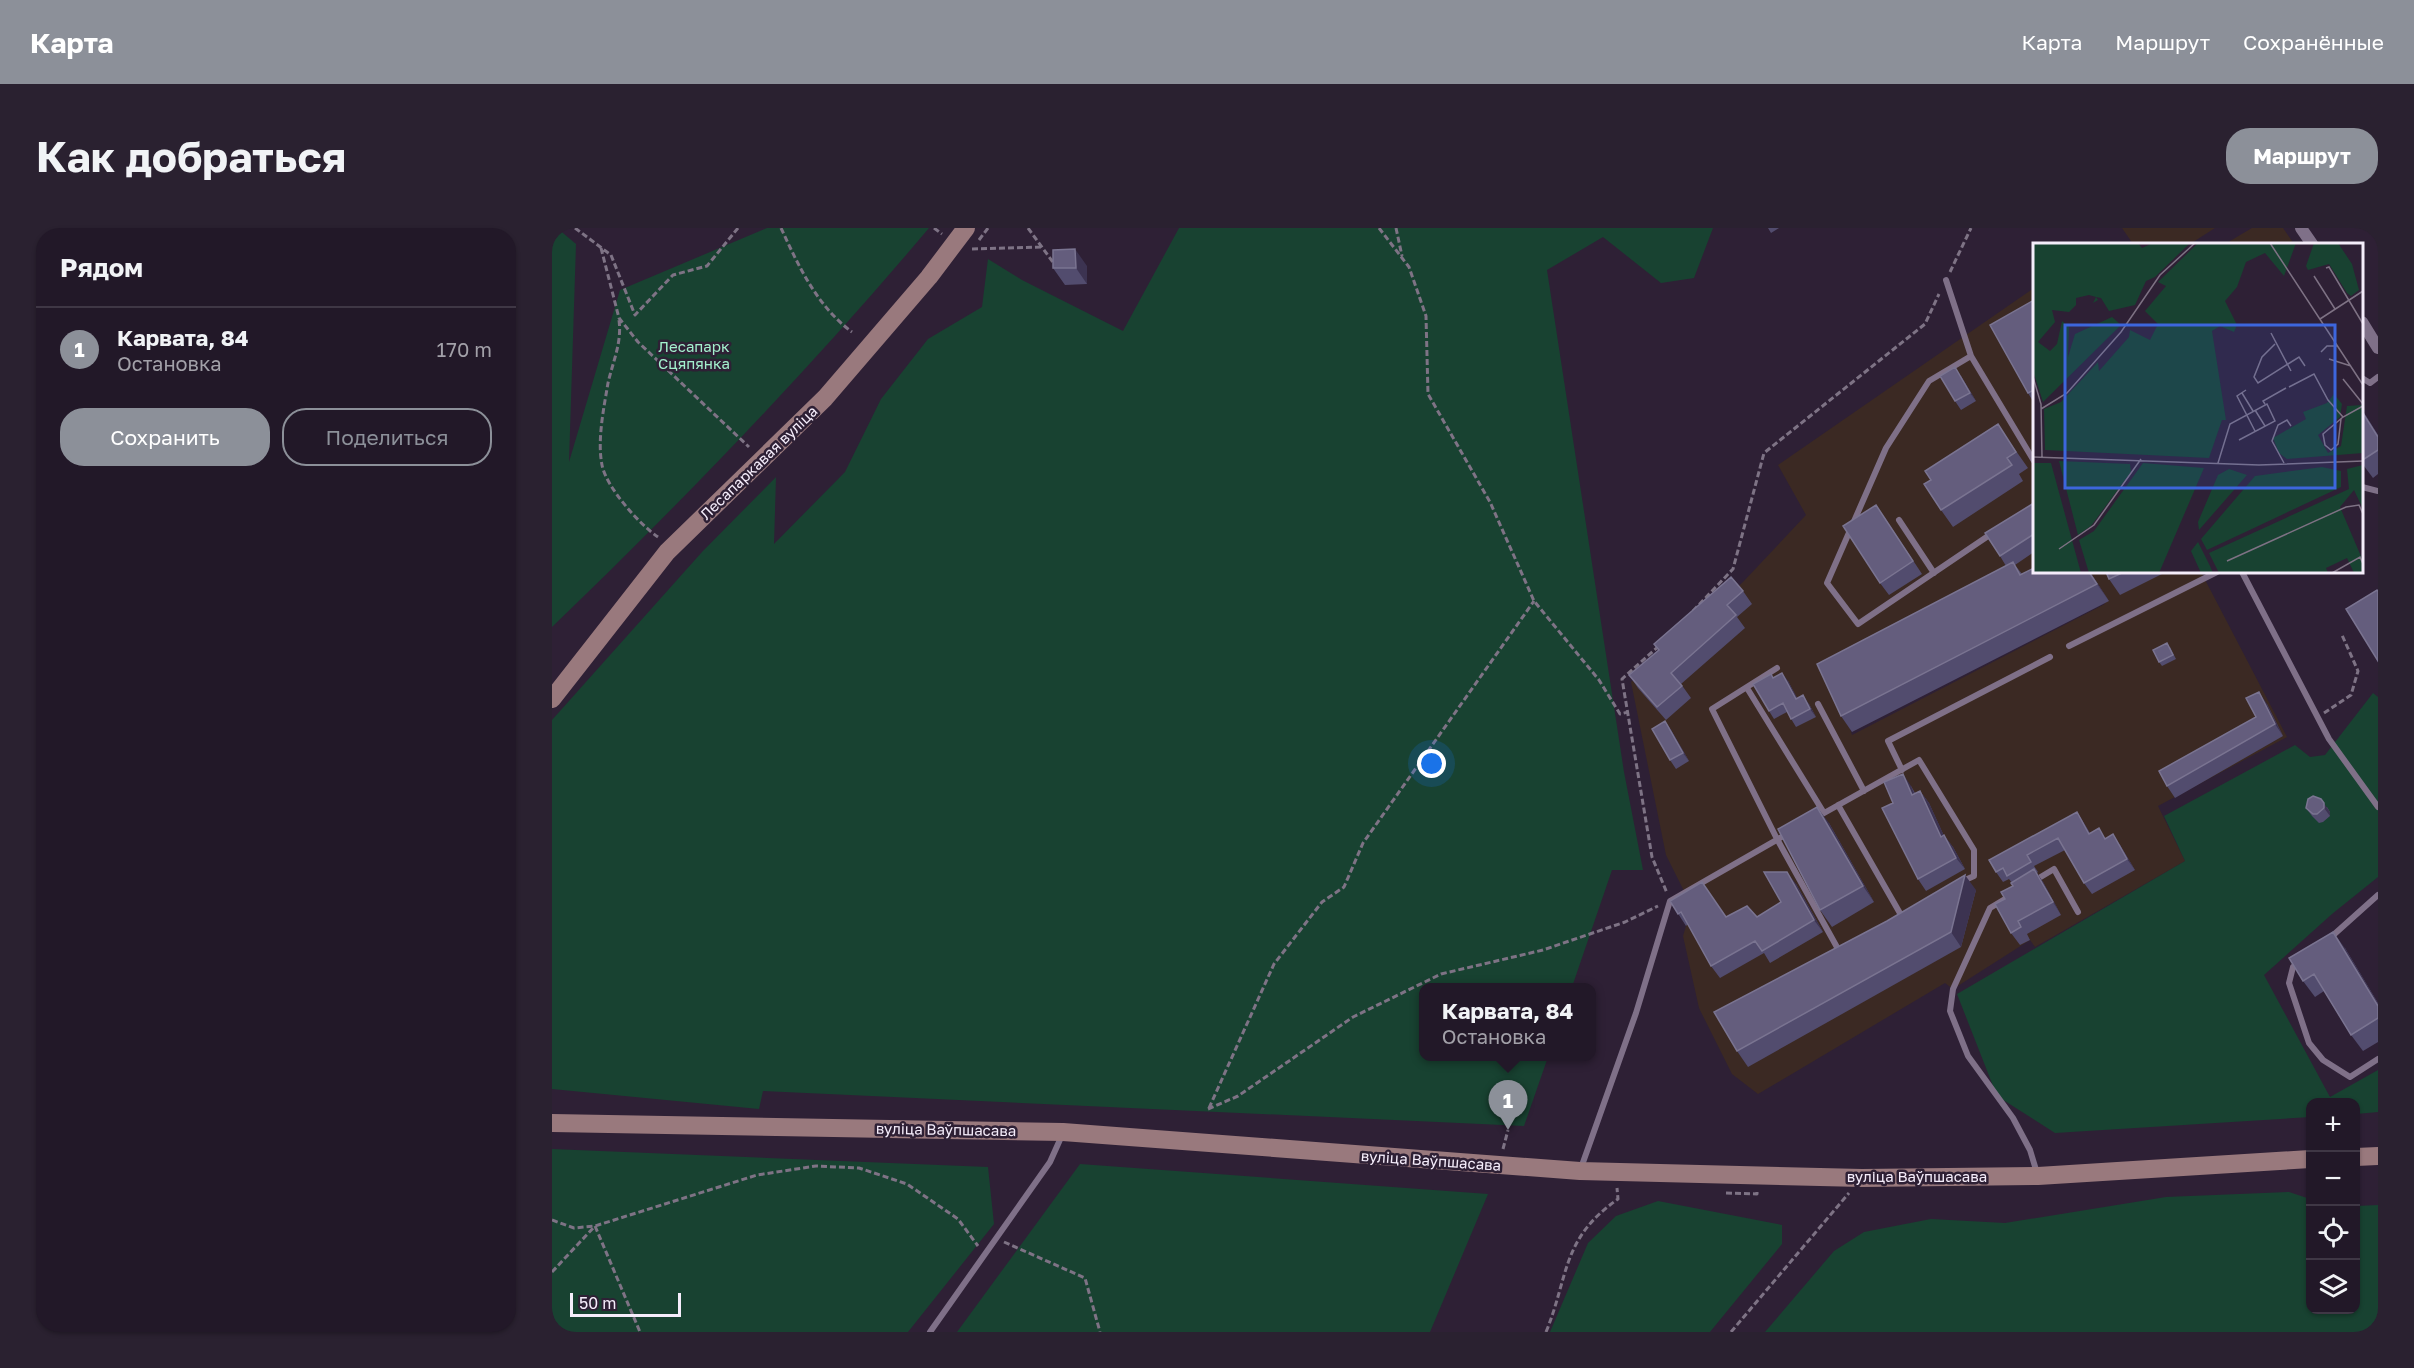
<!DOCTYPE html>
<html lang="ru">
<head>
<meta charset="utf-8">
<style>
  body { margin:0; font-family:"Golos Text",sans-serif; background:#2a2130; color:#f1f3f6 }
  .controls { position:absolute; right:18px; bottom:18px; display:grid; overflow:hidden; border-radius:12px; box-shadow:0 2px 4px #0004 }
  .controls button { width:54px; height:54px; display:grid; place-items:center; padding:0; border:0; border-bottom:2px solid #3f3745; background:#221828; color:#f1f3f6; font:30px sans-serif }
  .scale { position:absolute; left:18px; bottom:15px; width:111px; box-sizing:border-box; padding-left:6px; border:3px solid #f5edfb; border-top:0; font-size:16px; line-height:21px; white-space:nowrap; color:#f5edfb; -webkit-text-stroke:4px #2e2035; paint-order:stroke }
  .you { position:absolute; left:880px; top:536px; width:21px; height:21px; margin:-15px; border:4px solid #fff; border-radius:50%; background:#1a73e8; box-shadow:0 0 0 9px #1a73e833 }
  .badge { display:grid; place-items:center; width:39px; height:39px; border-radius:50%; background:#8c9099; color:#fff; font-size:20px; font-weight:700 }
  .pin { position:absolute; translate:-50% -50px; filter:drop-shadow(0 2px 3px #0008) }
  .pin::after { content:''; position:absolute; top:32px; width:21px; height:18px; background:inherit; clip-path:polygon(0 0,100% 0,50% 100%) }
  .popup { position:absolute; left:867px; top:755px; width:177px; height:78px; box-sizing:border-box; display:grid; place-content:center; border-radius:12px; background:#221828; filter:drop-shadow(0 2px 4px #0005); font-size:20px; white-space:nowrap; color:#a2a0a8 }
  .popup b { font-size:22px; color:#f1f3f6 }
  .popup::after { content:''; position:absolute; left:50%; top:100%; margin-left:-12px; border:12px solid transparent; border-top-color:#221828 }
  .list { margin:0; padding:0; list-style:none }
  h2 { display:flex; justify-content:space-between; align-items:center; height:78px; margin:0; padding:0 24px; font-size:26px }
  h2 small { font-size:20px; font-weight:400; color:#a2a0a8 }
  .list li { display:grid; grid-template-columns:39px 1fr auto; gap:18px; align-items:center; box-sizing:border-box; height:84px; padding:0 24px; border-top:2px solid #3f3745 }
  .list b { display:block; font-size:22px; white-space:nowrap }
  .list p { margin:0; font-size:20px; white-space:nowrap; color:#a2a0a8 }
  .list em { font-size:20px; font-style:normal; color:#a2a0a8 }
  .actions { display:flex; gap:12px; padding:18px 24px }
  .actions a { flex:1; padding:14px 0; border:2px solid #8c9099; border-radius:24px; text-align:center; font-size:21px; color:#8c9099 }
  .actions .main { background:#8c9099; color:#fff }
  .icon { flex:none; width:33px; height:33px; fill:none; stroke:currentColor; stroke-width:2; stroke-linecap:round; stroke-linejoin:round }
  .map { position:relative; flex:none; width:1826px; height:1104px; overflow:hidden; border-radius:24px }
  header { display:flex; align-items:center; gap:36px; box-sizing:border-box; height:84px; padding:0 30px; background:#8c9099; color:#fff }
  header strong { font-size:28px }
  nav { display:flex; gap:33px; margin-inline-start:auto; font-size:21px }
  .intro { display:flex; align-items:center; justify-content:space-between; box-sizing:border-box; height:144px; padding:0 36px }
  h1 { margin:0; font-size:42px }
  .button { padding:15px 27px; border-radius:24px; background:#8c9099; color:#fff; font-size:21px; font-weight:700 }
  main { display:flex; gap:36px; padding:0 36px }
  aside { flex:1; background:#221828; border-radius:24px; box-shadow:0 2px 4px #0004 }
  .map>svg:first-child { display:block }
  .industrial { fill:#3b2923; fill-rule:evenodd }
  .green { fill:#184231 }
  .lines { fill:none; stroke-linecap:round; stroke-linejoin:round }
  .path { stroke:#7e7385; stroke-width:3; stroke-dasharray:6 3; stroke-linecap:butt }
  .lane { stroke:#7f7088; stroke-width:6 }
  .street { stroke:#7f7088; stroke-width:12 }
  .secondary { stroke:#99797d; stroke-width:18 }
  .wall { fill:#524c6e }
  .shaded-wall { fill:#3c3351 }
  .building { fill:#645d7d; stroke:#7a7491; stroke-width:1.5 }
  .labels { text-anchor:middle; stroke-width:5; stroke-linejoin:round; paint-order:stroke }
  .park-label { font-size:15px; fill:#a3f0cd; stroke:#2e2035 }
  .street-label { font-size:15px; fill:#f5edfb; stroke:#2e2035 }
  .inset-road { fill:none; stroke:#7e7284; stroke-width:1.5 }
  .view { fill:#3d66dd; fill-opacity:0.15; stroke:#3d66dd; stroke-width:3 }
  .inset-edge { fill:none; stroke:#f5edfb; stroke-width:3 }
</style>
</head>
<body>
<header>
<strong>Карта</strong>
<nav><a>Карта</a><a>Маршрут</a><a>Сохранённые</a></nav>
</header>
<div class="intro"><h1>Как добраться</h1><a class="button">Маршрут</a></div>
<main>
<aside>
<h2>Рядом<small></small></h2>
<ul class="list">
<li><span class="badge">1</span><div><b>Карвата, 84</b><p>Остановка</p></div><em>170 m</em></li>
</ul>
<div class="actions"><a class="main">Сохранить</a><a>Поделиться</a></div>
</aside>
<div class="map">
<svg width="1826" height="1104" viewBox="0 0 1826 1104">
  <rect width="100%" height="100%" fill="#2e2035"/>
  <path class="industrial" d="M1570,0H1663L1638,16H1581Z
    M1700,0H1731L1742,16H1673Z
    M1482,60V344H1649L1735,509L1606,578L1633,633L1483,719L1478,712L1401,761L1393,755L1206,866L1180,846L1147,780L1131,708L1134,698L1127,685L1139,677L1114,627L1079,454L1111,429L1191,354L1254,287L1226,237ZM1552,375L1553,376L1300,507L1297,498Z"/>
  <path class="green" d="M0,0H5L24,16L17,234L68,62L215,0H377C259,140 132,272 0,399Z
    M627,0H1161L1142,50L1109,55L1051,9L995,42L1072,544L1091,642H1060L1020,759L872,760V828L996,829L972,898L211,863L207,881L0,861V492L150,324L224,249L222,316L293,244L329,171L376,111L430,79L436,31L470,52L571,103Z
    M1821,465L1826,469V649L1780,686L1712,747L1778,869L1826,842V884L1804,886V874H1758V889L1503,905L1445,868L1405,766L1633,633L1612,588L1743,517L1758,529L1773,527Z
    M0,921L436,939L442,996L356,1104H6L0,1083Z
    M528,936L936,966L878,1104H405Z
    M1737,964L1758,971V1082H1804V978L1826,977V1104H1213L1282,1023L1312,1004L1379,991L1453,995L1614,969Z
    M1106,973L1230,997V1016L1158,1104H998L1036,1015L1064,988Z"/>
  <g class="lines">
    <path class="path" d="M23,0L59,27L83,87L121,47L155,38L186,0
      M229,0C247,39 265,78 300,104
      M382,0L390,6
      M476,0L503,37
      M827,0L857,39L874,88L876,166L938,274L982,373L1047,452L1068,486L1076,484
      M844,0L850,28
      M427,12L436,0
      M49,20L67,90L86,114L197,219
      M420,21L491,19
      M1398,44L1419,0
      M67,92C70,115 61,133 56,155C52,179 45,212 50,237C54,259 88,297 106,309
      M1141,383L1181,341L1212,225L1373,96L1387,66
      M1107,418L1070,451L1100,629L1115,665
      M1772,485L1799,467L1806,443L1790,407
      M657,880L722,736L770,674L792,659L811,615L982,373
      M656,881L686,868L801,789L889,746L991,722L1073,694L1106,678
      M951,921L956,902
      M1174,965L1205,966V962
      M0,992L22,1000L43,998L205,947L264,938L307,940L355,956L406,991L426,1018
      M452,1014L533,1050L548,1104
      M0,1044L43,998L88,1104
      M994,1104C1017,1048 1009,1011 1066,971L1065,960
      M1179,1104L1297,965"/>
    <path class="lane" d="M1394,52L1419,128L1482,233
      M1419,128L1377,153L1334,220L1275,355L1306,396L1442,304
      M1810,150L1818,155L1826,149
      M1810,259L1826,263
      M1347,292L1382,345
      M1690,344L1777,511L1826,579
      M1517,418L1665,344
      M1225,440L1160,481L1225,611L1286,721
      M1195,460L1272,585
      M1266,476L1312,563
      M1350,542L1336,513L1498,429
      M1286,577L1349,687
      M1265,589L1367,532L1422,622V648L1411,653
      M1482,653L1502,641L1526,684
      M1458,668L1438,680L1401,761L1398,783L1416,828L1461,890L1478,922L1485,945
      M1778,710L1826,667
      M1749,733L1741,739L1737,755L1757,815L1771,832L1798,849L1826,831
      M1029,940L1084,785L1118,673L1235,606
      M378,1104L498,934L511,905"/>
    <path class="street" d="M1749,0L1760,16
      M1810,94L1826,120"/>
    <path class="secondary" d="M0,471L115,324L273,170L377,49L414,0
      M0,895L511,904L1028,943L1310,950L1486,948L1758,931
      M1804,929L1826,928"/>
  </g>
  <path class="wall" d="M1216,0H1227L1219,5Z
    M535,38V56L513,57L501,40Z
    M1482,72V175L1476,165Z
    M1409,148L1424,173L1409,182L1403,173Z
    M1809,180L1826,207V246L1821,250L1809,234Z
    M1457,213L1476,240L1467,246L1471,253L1401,299L1389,282Z
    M1482,275V324L1463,337L1470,346L1538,344L1557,373L1300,504L1289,488L1454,338L1448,328Z
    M1333,290L1370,346L1337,367L1328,355Z
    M1554,344H1614L1568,367L1557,351Z
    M1191,363L1200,376L1185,389L1193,400L1129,456L1139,470L1114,492L1086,460L1077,447L1106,422L1102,416Z
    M1618,419L1624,431L1610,438L1607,434Z
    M1221,450L1236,453L1245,470L1257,476L1264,489L1244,499L1235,484L1222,491L1217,483Z
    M1715,476L1731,508L1623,570L1615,558L1704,489Z
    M1113,493L1119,502L1137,533L1124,541L1118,532Z
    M1359,558L1363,565L1368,563L1377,575L1392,608L1401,619L1413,641L1374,663L1366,651L1341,575Z
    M1775,579L1778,584V588L1771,594L1767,595L1760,588L1754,580Z
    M1525,584L1538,605L1554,610L1568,617L1583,642L1540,666L1532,655L1513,622L1482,638L1486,644L1485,645L1491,654L1509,687L1475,706L1478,712L1468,717L1459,705L1453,671L1461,658L1460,655L1457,651L1451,654L1444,644Z
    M1277,595L1322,674L1280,699L1268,682Z
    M1244,656L1271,704L1218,735L1212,725L1168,750L1159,738L1136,696L1134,698L1118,673L1174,689H1205L1229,674Z
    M1424,662L1409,719L1196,839L1185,823Z
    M1793,720L1826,775V814L1811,823L1799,807L1772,763L1763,769L1751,753Z"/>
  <path class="shaded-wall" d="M523,21L535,38V56L524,40Z
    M1403,139L1409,148L1424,173L1418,165Z
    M1809,180L1826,207V209L1809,182Z
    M1537,344H1538L1557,373L1545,356Z
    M1230,445L1236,453L1250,479L1244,471Z
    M1707,464L1715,476L1731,508L1723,496Z
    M1251,467L1257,476L1264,489L1258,481Z
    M1113,493L1119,502L1137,533L1131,525Z
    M1351,546L1359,558L1368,579L1360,567Z
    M1368,563L1377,575L1398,621L1389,609Z
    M1769,571L1778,584V588L1772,580Z
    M1265,579L1277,595L1322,674L1311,658Z
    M1525,584L1532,595L1544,616L1537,606Z
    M1561,606L1568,617L1583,642L1575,631Z
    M1392,607L1401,619L1413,641L1404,630Z
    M1482,641L1491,654L1509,687L1501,674Z
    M1235,644L1244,656L1271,704L1262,692Z
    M1413,647L1424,662L1409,719L1399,704Z
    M1781,704L1793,720L1826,775V778Z"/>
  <path class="building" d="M1819,0H1826V11Z
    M523,21L524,40H501V22Z
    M1482,72V162L1476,165L1438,97Z
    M1403,139L1418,165L1403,173L1388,148Z
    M1809,182L1826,209V222L1809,233Z
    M1446,196L1464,224L1455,230L1460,237L1389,282L1372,256L1379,252L1373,243Z
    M1482,275V306L1448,328L1433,305Z
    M1324,277L1361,333L1328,355L1291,298Z
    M1461,334L1468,347L1482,340V344H1537L1545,356L1289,488L1265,436Z
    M1554,344H1572L1557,351Z
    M1179,349L1191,363L1175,377L1184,387L1119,445L1130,458L1105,479L1077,447L1107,422L1102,416Z
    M1825,362L1826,364V433L1794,381Z
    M1615,415L1621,427L1607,434L1601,422Z
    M1230,445L1244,471L1251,467L1258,481L1239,491L1231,475L1217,483L1201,456L1219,446L1221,450Z
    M1707,464L1723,496L1615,558L1607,543L1704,489L1694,470Z
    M1113,493L1131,525L1118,532L1100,501Z
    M1351,546L1360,567L1368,563L1389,609L1392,607L1404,630L1366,651L1330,580L1341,575L1332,554Z
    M1761,568L1769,571L1772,575V580L1765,586H1761L1754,580L1756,571Z
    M1265,579L1311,658L1268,682L1226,601Z
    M1525,584L1537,606L1547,600L1553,611L1561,606L1575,631L1532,655L1506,610L1475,627L1479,634L1455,648L1451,640L1444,644L1437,632Z
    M1482,641L1501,674L1466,693L1469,699L1459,705L1443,676L1453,671L1449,664L1461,658L1459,655Z
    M1212,644H1235L1262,692L1210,723L1203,713L1159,738L1129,684L1126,686L1118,673L1150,654L1174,689L1195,678L1205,689L1229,674Z
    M1413,647L1399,704L1185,823L1162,784L1335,693Z
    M1781,704L1826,778V790L1799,807L1762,746L1751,753L1737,730Z"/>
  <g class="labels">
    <g class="park-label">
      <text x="142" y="124">Лесапарк<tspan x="142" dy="17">Сцяпянка</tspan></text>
    </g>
    <g class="street-label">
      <text transform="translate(207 235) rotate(-44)" y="5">Лесапаркавая вуліца</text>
      <text transform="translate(394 902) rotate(1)" y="5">вуліца Ваўпшасава</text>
      <text transform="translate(879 933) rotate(4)" y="5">вуліца Ваўпшасава</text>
      <text x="1365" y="954">вуліца Ваўпшасава</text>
    </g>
  </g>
  <g transform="translate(1481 15)">
    <rect width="330" height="330" fill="#2e2035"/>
    <path d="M0,0H105L109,5L120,0H157L122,34L113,38L102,62L76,68L68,55L63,54L65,57L60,60L63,54L56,52L43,55V62L36,69L19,67L22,79L5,99L17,108L24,101L29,78L36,84L35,114L42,91L79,74L88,82L10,159L0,128ZM165,0H263L251,33L232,10L213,19L204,44L192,58L204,82L201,89L187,83L179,88L193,177H189L176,215L12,207L11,166L28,159L65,119L66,128L96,94L97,87L117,97L125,81L112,68L133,43L125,39ZM281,0H305L319,21L326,47L318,53L314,50L296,21L275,27L273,23ZM301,151L309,161L307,174L285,192L295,210L308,203L314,163L330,162V210L254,216L246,210L240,195L273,176L270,169L294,160ZM26,218L97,221L98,229L58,283L45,292ZM0,220H18L48,330H0ZM110,220L171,225L126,330H56L46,297L61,288ZM330,222V266L321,247L307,264L330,318V330H321L314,315L293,325L295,330H186L176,310L316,246L314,226ZM289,224L308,228V244L174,307L168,296L222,233ZM196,226L214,232L166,287L165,279L185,232ZM165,299L177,323L180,330H168L158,308Z" fill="#184231"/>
    <path class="inset-road" d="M237,0L330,142M293,25L296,24L330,81M281,33L302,66M287,76L330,48M238,90L258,128M242,101L229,114L221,134L225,140L266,114L272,123M288,109L294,103H304M296,116L318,123M0,134L8,161L9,214M310,136L330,161M256,144L281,131L295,157L310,174M213,147L204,153L222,188M209,150L220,168M232,161L230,158L253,145M8,166L34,150L88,89L127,32L162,0M222,167L232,183M308,176L305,201L298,207L292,202L290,191L310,174L330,163M0,214L226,222L330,218M185,220L197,181L234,161L242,178L206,197M251,220L239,198L245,182L254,177L258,183M26,306L61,282L108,216M194,318L313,264L326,262L330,271M299,330L327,314L330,321"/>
    <path class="view" d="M32,82H302V245H32Z"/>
    <rect width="330" height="330" class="inset-edge"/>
  </g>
</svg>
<div class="controls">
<button>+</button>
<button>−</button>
<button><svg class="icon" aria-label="locate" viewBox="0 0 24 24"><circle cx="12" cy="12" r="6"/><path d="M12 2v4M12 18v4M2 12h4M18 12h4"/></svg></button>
<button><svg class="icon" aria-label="layers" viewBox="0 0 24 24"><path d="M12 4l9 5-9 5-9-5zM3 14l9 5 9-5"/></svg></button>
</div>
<div class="scale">50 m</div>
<div class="you"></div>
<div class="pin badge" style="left:956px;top:902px">1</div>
<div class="popup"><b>Карвата, 84</b>Остановка</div>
</div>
</main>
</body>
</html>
